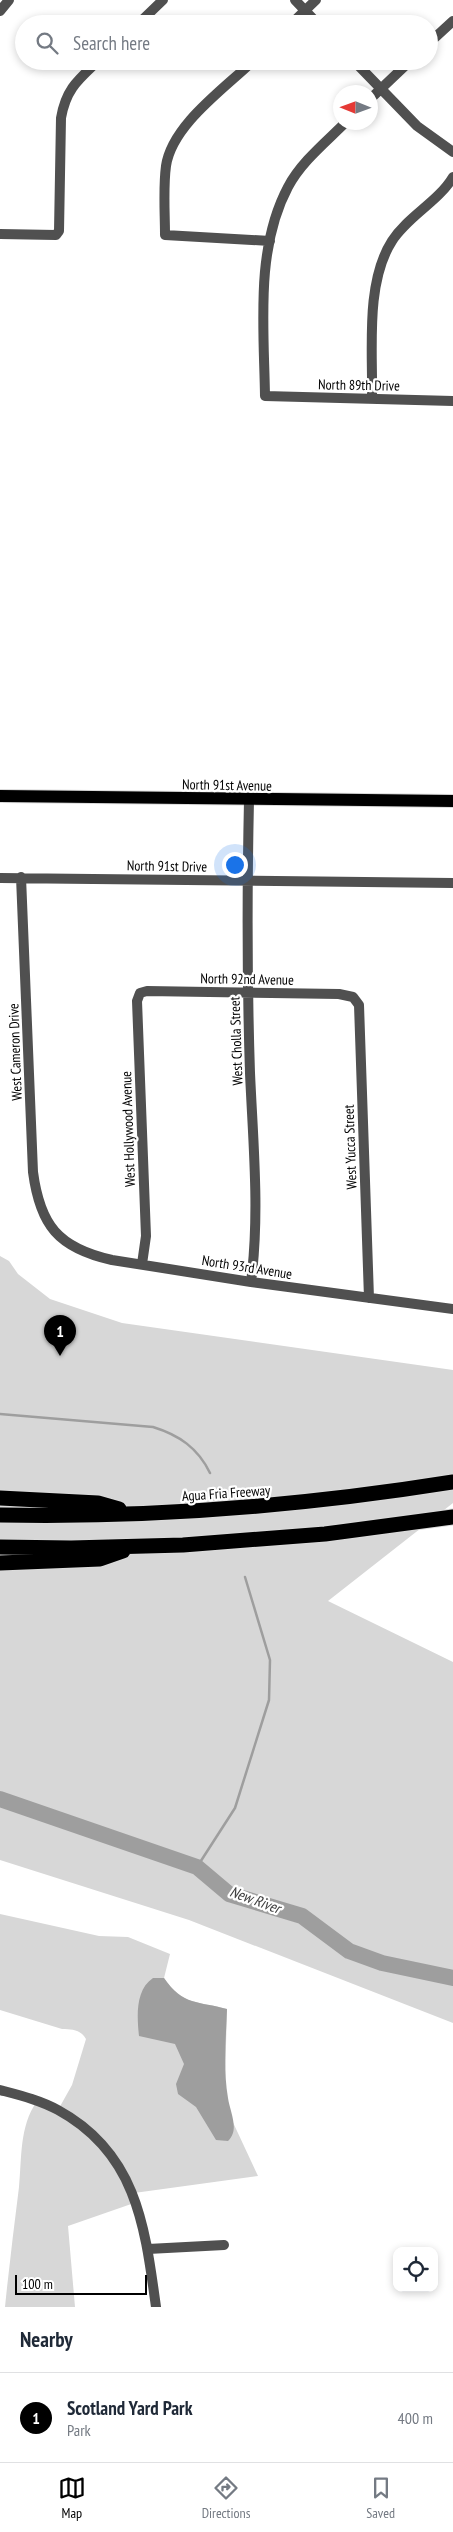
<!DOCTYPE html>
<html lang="en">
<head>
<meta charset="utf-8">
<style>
  body { margin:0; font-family:"PT Sans Narrow",sans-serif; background:#f2f2f3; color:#1f2937 }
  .controls { position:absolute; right:15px; bottom:15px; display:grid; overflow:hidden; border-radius:10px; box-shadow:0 2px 8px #0003 }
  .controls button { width:45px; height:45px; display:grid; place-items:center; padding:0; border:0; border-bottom:1px solid #e0e1e3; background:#fff; color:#1f2937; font:25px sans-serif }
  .compass { position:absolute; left:333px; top:85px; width:45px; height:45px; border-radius:50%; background:#fff; box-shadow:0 2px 8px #0003; rotate:271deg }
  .scale { position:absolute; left:15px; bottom:12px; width:132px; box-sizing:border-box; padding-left:5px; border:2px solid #000; border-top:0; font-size:14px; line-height:18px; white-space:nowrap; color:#000; -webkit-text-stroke:4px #fff; paint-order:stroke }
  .you { position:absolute; left:234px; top:864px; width:18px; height:18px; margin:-12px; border:4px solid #fff; border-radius:50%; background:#1a73e8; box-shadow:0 0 0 8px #1a73e833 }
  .badge { display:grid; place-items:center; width:32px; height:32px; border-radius:50%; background:#000; color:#fff; font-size:16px; font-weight:700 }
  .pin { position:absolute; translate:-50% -41px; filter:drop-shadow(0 1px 2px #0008) }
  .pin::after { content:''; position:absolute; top:26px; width:18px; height:15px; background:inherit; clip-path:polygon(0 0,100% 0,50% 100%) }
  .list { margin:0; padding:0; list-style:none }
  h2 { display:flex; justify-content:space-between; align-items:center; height:65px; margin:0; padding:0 20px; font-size:21px }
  h2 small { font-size:16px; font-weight:400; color:#747a83 }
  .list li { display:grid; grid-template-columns:32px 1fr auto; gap:15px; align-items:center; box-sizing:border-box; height:90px; padding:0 20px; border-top:1px solid #e0e1e3 }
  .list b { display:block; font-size:19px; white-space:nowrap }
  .list p { margin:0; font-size:16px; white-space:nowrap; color:#747a83 }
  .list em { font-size:16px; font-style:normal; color:#747a83 }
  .icon { flex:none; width:28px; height:28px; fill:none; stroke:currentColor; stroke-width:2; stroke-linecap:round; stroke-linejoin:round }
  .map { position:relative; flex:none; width:453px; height:2307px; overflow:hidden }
  .search { position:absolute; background:#fff; box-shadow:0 2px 8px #0003; left:15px; right:15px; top:15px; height:55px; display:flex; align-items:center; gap:12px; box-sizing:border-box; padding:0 18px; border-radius:28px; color:#747a83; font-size:19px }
  .sheet { height:155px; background:#fff }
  nav { display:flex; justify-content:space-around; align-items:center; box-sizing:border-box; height:70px; border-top:1px solid #e0e1e3; background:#fff; font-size:14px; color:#747a83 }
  nav a { display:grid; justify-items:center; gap:2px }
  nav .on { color:#000 }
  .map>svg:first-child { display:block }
  .green { fill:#d7d7d7 }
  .water { fill:#9e9e9e }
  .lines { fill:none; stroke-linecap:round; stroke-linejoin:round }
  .stream { stroke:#9e9e9e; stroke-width:2.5 }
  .river { stroke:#9e9e9e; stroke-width:16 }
  .major-casing { stroke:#dbdbdb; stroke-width:14 }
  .highway-casing { stroke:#dbdbdb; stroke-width:17 }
  .minor { stroke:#505050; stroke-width:10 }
  .major { stroke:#000; stroke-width:12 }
  .highway { stroke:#000; stroke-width:15 }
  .labels { text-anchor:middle; stroke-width:4.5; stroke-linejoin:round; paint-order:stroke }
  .street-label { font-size:14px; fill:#000; stroke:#fff }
  .water-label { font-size:15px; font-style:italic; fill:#3f3f3f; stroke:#fff }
</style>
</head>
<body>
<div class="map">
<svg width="453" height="2307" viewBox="0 0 453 2307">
  <rect width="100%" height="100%" fill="#fff"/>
  <path class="green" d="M0,1256L9,1261L18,1274L50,1299L122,1323L453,1370V1503L328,1601L453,1662V2023L189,1920L0,1860Z
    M0,1914L99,1936L128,1937L170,1954L164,1978C182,2006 199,2001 227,2009L225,2082L230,2116L258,2176L134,2193L137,2202L68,2226L75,2307H5C9,2267 14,2227 19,2187C22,2158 19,2127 37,2101L58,2110L72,2085L86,2039C81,2030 72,2029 62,2029L0,2010Z"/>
  <path class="water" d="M153,1978H164C183,2006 199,2001 227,2009C226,2039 223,2068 228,2098C230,2112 240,2130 228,2141L216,2140L196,2107L178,2094L176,2084L184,2064L175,2044L139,2036C137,2017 135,1990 153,1978Z"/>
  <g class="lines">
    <path class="stream" d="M0,1414L153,1427C179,1435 198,1448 210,1473
      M197,1867L235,1808L269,1700L270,1660L245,1577"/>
    <path class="river" d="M0,1799L197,1867L229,1894L302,1916L349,1951L382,1963L453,1978"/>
    <defs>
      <path id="major" d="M0,796L453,801"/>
      <path id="highway" d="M0,1498L98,1503L119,1509
        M0,1515C152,1518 303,1506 453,1482
        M0,1547L71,1548L183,1545L325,1534L453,1517
        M0,1563L100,1559L123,1551"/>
    </defs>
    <use href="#major" class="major-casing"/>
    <use href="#highway" class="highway-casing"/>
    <path class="minor" d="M295,0L318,24
      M0,11L9,0
      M138,24L163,0
      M291,24L316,0
      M429,43L453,21
      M253,61C224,89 172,125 166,166C163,188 165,213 165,235L270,241
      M354,61L417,126L453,152
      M370,99L410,61
      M346,122C326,142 301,162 288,187C255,249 264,328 265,396L453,401
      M0,234L56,235L59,231L61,118C66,89 78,80 98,61
      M372,399C373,351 365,283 392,241C408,216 438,202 453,177
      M249,800C247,891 247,982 250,1073C253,1142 260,1213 251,1282
      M21,877L33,1172C40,1225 58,1248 112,1260L251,1282L453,1309
      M0,878L453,883
      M142,1264L146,1236L137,1001L140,993L147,991L339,994L353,997L359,1005L369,1298
      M0,2090C19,2095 40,2100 58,2110C137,2153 145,2227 156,2307
      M148,2249L224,2245"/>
    <use href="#major" class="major"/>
    <use href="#highway" class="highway"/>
  </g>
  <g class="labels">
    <g class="street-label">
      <text transform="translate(359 385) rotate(1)" y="5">North 89th Drive</text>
      <text transform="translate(227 785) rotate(1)" y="5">North 91st Avenue</text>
      <text transform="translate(167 866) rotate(1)" y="5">North 91st Drive</text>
      <text transform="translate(247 979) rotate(1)" y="5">North 92nd Avenue</text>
      <text transform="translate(236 1041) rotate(-92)" y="5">West Cholla Street</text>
      <text transform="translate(15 1052) rotate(-92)" y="5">West Cameron Drive</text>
      <text transform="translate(128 1129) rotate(-92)" y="5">West Hollywood Avenue</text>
      <text transform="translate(350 1147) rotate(-92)" y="5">West Yucca Street</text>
      <text transform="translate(247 1267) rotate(9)" y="5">North 93rd Avenue</text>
      <text transform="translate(226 1493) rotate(-4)" y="5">Agua Fria Freeway</text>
    </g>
    <g class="water-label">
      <text transform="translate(255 1900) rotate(20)" y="5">New River</text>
    </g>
  </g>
</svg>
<div class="controls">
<button><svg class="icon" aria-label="locate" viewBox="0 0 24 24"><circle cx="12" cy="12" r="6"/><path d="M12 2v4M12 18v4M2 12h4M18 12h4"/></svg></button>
</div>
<svg class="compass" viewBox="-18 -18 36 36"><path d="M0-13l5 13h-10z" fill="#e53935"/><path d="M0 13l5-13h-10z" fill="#747a83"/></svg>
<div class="scale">100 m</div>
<div class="you"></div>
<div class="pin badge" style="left:60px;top:1356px">1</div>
<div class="search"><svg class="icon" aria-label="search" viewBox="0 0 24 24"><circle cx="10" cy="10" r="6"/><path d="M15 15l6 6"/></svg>Search here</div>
</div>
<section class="sheet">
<h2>Nearby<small></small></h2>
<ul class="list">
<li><span class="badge">1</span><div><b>Scotland Yard Park</b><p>Park</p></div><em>400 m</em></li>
</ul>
</section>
<nav>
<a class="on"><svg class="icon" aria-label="map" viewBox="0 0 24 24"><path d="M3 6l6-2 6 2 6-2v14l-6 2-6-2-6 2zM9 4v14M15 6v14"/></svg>Map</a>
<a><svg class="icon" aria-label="directions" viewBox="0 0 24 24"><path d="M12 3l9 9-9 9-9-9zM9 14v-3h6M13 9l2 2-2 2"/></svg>Directions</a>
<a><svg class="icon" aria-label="saved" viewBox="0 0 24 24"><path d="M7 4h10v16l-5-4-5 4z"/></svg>Saved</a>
</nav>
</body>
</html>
